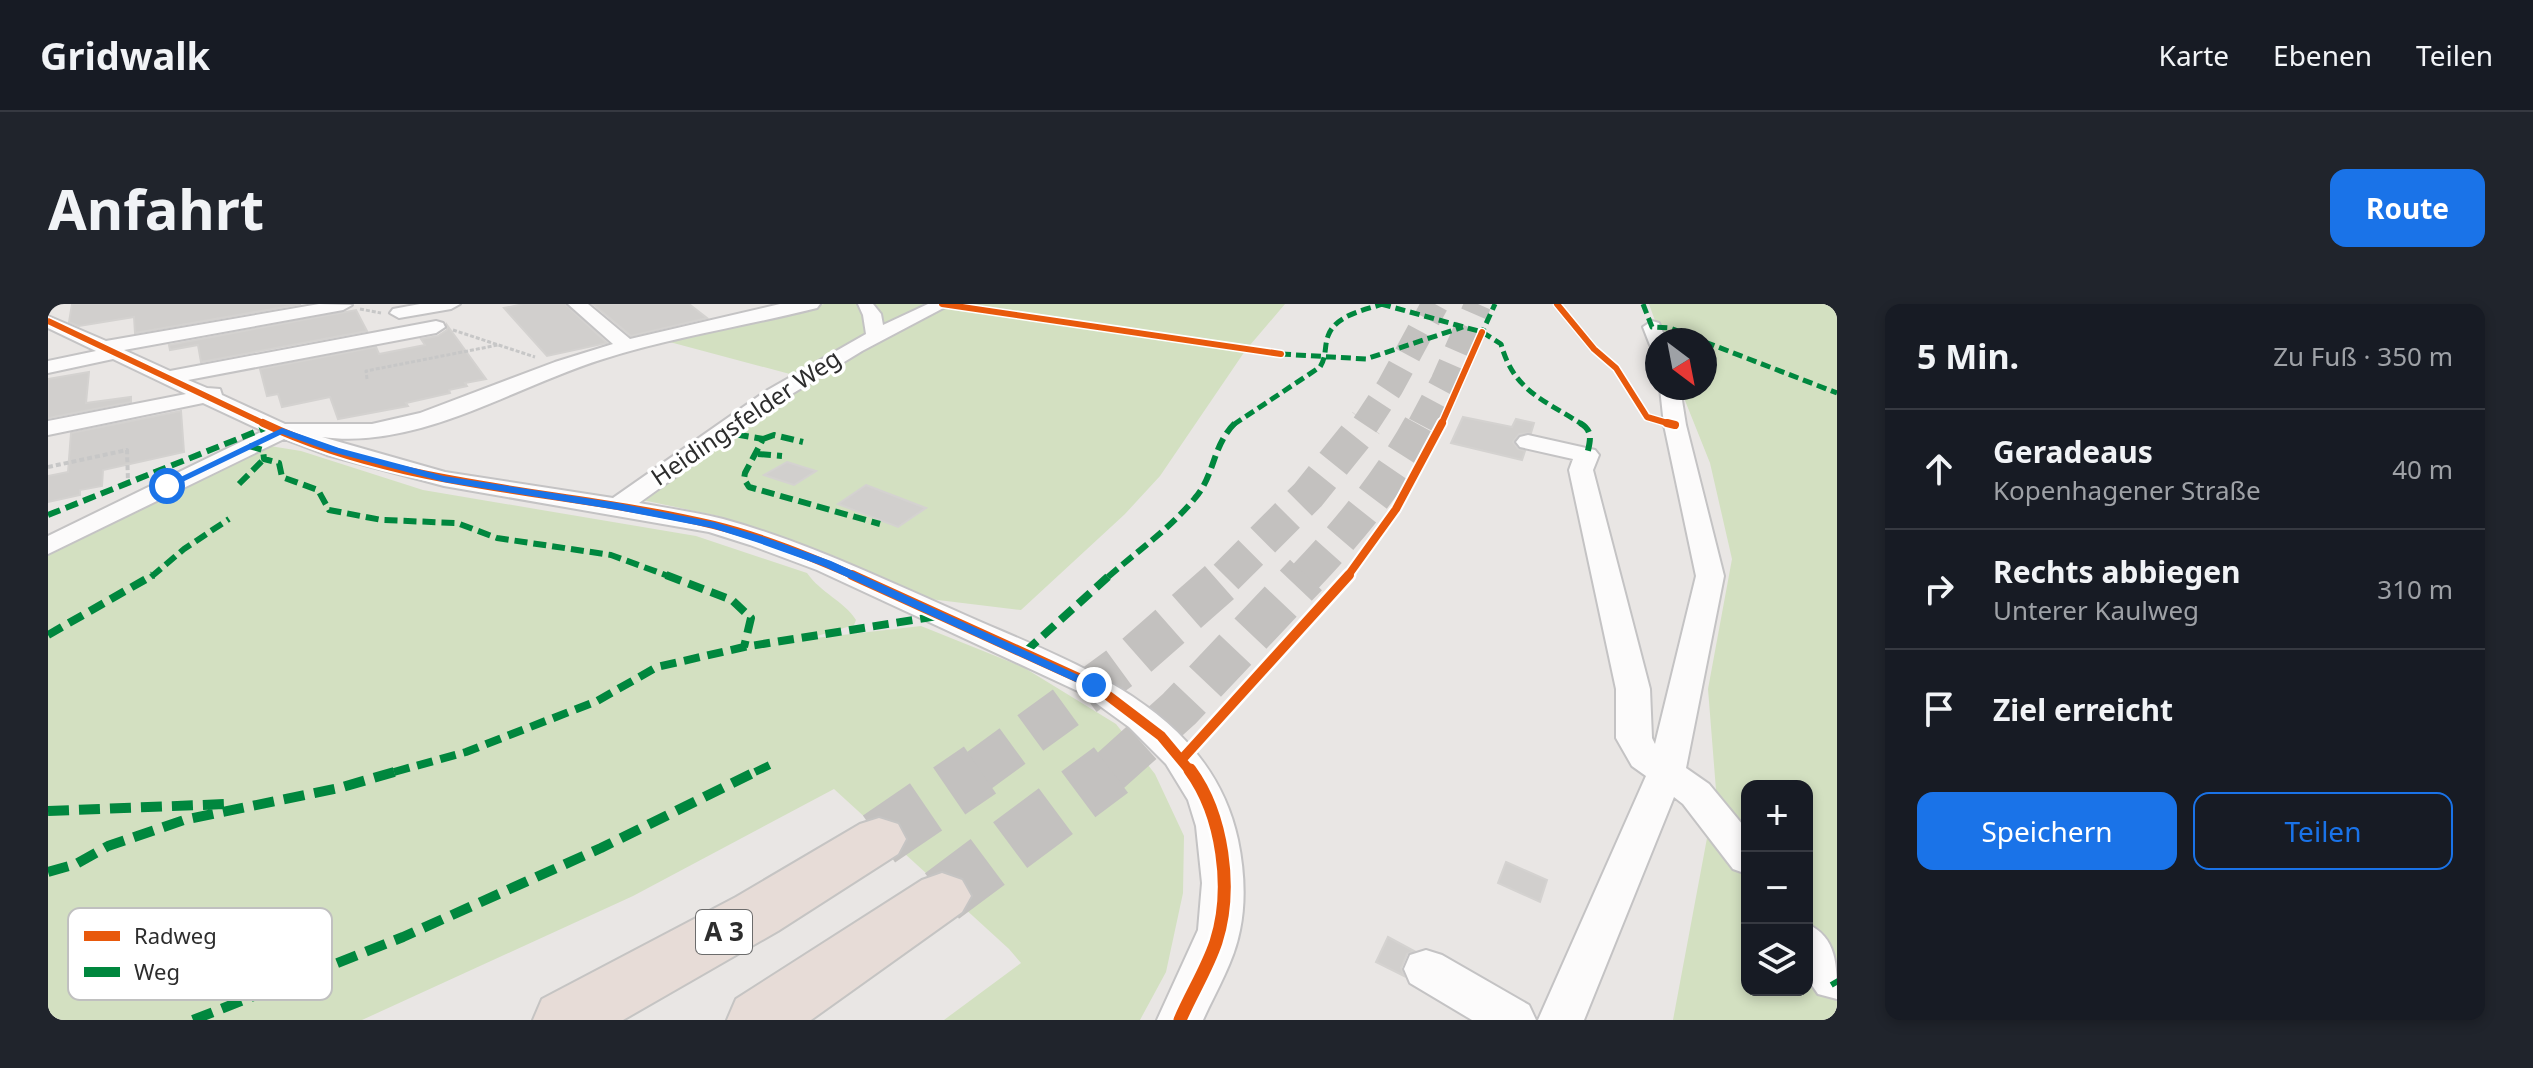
<!DOCTYPE html>
<html lang="de">
<head>
<meta charset="utf-8">
<style>
  body { margin:0; font-family:"Noto Sans",sans-serif; background:#20242c; color:#f1f3f6 }
  .controls { position:absolute; right:24px; bottom:24px; display:grid; overflow:hidden; border-radius:16px; box-shadow:0 4px 12px #0003 }
  .controls button { width:72px; height:72px; display:grid; place-items:center; padding:0; border:0; border-bottom:2px solid #363941; background:#171b24; color:#f1f3f6; font:40px sans-serif }
  .compass { position:absolute; left:1597px; top:24px; width:72px; height:72px; border-radius:50%; background:#171b24; box-shadow:0 4px 12px #0003; rotate:148deg }
  .stop { position:absolute; width:24px; height:24px; margin:-18px; border:6px solid #1a73e8; border-radius:50%; background:#fff }
  .stop.end { background:#1a73e8; border-color:#fff; box-shadow:0 2px 8px #0008 }
  .list { margin:0; padding:0; list-style:none }
  h2 { display:flex; justify-content:space-between; align-items:center; height:104px; margin:0; padding:0 32px; font-size:34px }
  h2 small { font-size:26px; font-weight:400; color:#9ea1a6 }
  .list li { display:grid; grid-template-columns:52px 1fr auto; gap:24px; align-items:center; box-sizing:border-box; height:120px; padding:0 32px; border-top:2px solid #363941 }
  .list b { display:block; font-size:30px; white-space:nowrap }
  .list p { margin:0; font-size:26px; white-space:nowrap; color:#9ea1a6 }
  .list em { font-size:26px; font-style:normal; color:#9ea1a6 }
  .actions { display:flex; gap:16px; padding:24px 32px }
  .actions a { flex:1; padding:18px 0; border:2px solid #1a73e8; border-radius:16px; text-align:center; font-size:28px; color:#1a73e8 }
  .actions .main { background:#1a73e8; color:#fff }
  .icon { flex:none; width:44px; height:44px; fill:none; stroke:currentColor; stroke-width:2; stroke-linecap:round; stroke-linejoin:round }
  .map { position:relative; flex:none; width:1789px; height:716px; overflow:hidden; border-radius:16px }
  header { display:flex; align-items:center; gap:48px; box-sizing:border-box; height:112px; padding:0 40px; background:#171b24; border-bottom:2px solid #363941 }
  header strong { font-size:38px }
  nav { display:flex; gap:44px; margin-inline-start:auto; font-size:28px }
  .intro { display:flex; align-items:center; justify-content:space-between; box-sizing:border-box; height:192px; padding:0 48px }
  h1 { margin:0; font-size:56px }
  .button { padding:20px 36px; border-radius:16px; background:#1a73e8; color:#fff; font-size:28px; font-weight:700 }
  main { display:flex; gap:48px; padding:0 48px }
  aside { flex:1; background:#171b24; border-radius:16px; box-shadow:0 4px 12px #0003 }
  .map>svg:first-child { display:block }
  .green { fill:#d3e0c1; fill-rule:evenodd }
  .building { fill:#d1cfcd; stroke:#d4d2d0; stroke-width:2 }
  .lines { fill:none; stroke-linecap:round; stroke-linejoin:round }
  .highway-tunnel-far3 { stroke:#c3c1bf; stroke-width:27; stroke-dasharray:27 14; stroke-linecap:butt }
  .highway-tunnel-far2 { stroke:#c3c1bf; stroke-width:35; stroke-dasharray:35 17; stroke-linecap:butt }
  .highway-tunnel-far1 { stroke:#c3c1bf; stroke-width:44; stroke-dasharray:44 22; stroke-linecap:butt }
  .highway-tunnel { stroke:#c3c1bf; stroke-width:57; stroke-dasharray:57 28; stroke-linecap:butt }
  .minor-casing { stroke:#c4c3c4; stroke-width:4 }
  .highway-casing { stroke:#c5c4c3; stroke-width:4 }
  .path-far1 { stroke:#c7c7c7; stroke-width:3; stroke-dasharray:4 2; stroke-linecap:butt }
  .path { stroke:#c7c7c7; stroke-width:4; stroke-dasharray:5 3; stroke-linecap:butt }
  .minor { fill:#fcfbfb; fill-rule:evenodd }
  .highway { fill:#e7dcd7; fill-rule:evenodd }
  .quiet-far3 { stroke:#00873e; stroke-width:5; stroke-dasharray:10 5; stroke-linecap:butt }
  .quiet-far2 { stroke:#00873e; stroke-width:6; stroke-dasharray:13 6; stroke-linecap:butt }
  .quiet-far1 { stroke:#00873e; stroke-width:8; stroke-dasharray:16 8; stroke-linecap:butt }
  .quiet { stroke:#00873e; stroke-width:10; stroke-dasharray:21 10; stroke-linecap:butt }
  .cycleway-far3-casing { stroke:#fff; stroke-width:9 }
  .cycleway-far2-casing { stroke:#fff; stroke-width:12 }
  .cycleway-far1-casing { stroke:#fff; stroke-width:15 }
  .cycleway-casing { stroke:#fff; stroke-width:18 }
  .cycleway-far3 { stroke:#e8590c; stroke-width:6 }
  .cycleway-far2 { stroke:#e8590c; stroke-width:8 }
  .cycleway-far1 { stroke:#e8590c; stroke-width:10 }
  .cycleway { stroke:#e8590c; stroke-width:13 }
  .route { fill:#1a73e8 }
  .labels { text-anchor:middle; stroke-width:7; stroke-linejoin:round; paint-order:stroke }
  .far-street-label { font-size:24px; fill:#2d2d2d; stroke:#fff }
  .shield { fill:#fff; stroke:#6c6c6c; stroke-width:2 }
  .shield-label { font-size:26px; font-weight:bold; fill:#2d2d2d }
  .key { fill:#fff; stroke:#c0c0c0; stroke-width:2 }
  .key-label { font-size:22px; fill:#2d2d2d }
</style>
</head>
<body>
<header>
<strong>Gridwalk</strong>
<nav><a>Karte</a><a>Ebenen</a><a>Teilen</a></nav>
</header>
<div class="intro"><h1>Anfahrt</h1><a class="button">Route</a></div>
<main>
<div class="map">
<svg width="1789" height="716" viewBox="0 0 1789 716">
  <rect width="100%" height="100%" fill="#e9e6e4"/>
  <path class="green" d="M776,0H1237L1197,47L1112,172L1077,210L973,306L857,292L789,253L670,212L585,194L753,73L618,37Z
    M1601,0H1789V716H1625L1668,486L1660,385L1684,255L1662,159L1632,84H1657V36H1614ZM1699,482H1759V686H1699Z
    M222,142L253,147L375,186L648,232L759,269C773,289 796,297 808,316L806,321L759,335L873,322L975,363L1068,420L1107,470L1136,532L1135,589L1118,668L1092,716H896L973,659L961,645L786,485L585,592L314,716H0V250L198,149Z"/>
  <path class="building" d="M24,0H253L87,29L86,13L31,22L21,18Z
    M476,0H517L559,39L499,52L456,4Z
    M545,0H641L659,14L583,32Z
    M308,6L319,27L153,58L150,41L122,46L121,41Z
    M399,21L438,75L417,79L419,82L401,86L402,89L358,99L360,102L290,115L282,93L234,103L230,90L219,92L212,65L328,43L331,50L377,41L373,35L390,32L399,26Z
    M41,68L38,99L83,93V98L0,114V75Z
    M133,107L136,148L55,166L54,182L32,186V191L0,198V172L20,168L23,129Z
    M1415,113L1464,123L1468,115L1486,119L1483,129L1471,130L1465,138L1470,145L1477,147L1474,156L1403,139Z
    M739,158L768,167L746,181L716,171Z
    M818,181L878,204L850,223L790,200Z
    M1458,558L1499,576L1492,598L1450,579Z
    M1340,633L1366,647L1359,650L1353,664L1356,672L1328,658Z"/>
  <g class="lines">
    <path class="highway-tunnel-far3" d="M1317,121L1342,83L1387,0
      M1373,121L1396,78L1430,0"/>
    <path class="highway-tunnel-far2" d="M1178,273L1260,191L1318,119
      M1257,273C1301,227 1343,176 1374,119"/>
    <path class="highway-tunnel-far1" d="M929,468L1088,352L1180,271
      M1061,468L1131,405L1258,271"/>
    <path class="highway-tunnel" d="M831,535L932,466
      M894,592L1063,466"/>
    <defs>
      <path id="minor" d="M271,0L304,1L295,6L76,46L122,67L388,17L395,19L397,23L388,29L140,76L159,84L172,85L174,91L237,120H324L372,109L507,58L565,40L520,0H540L582,35L732,0H772L769,4C698,22 625,33 555,55C465,83 371,146 274,133L397,168L565,194L718,87L818,30L815,11L810,0H825L833,10L835,21L880,0H903L814,47L734,96L591,199C619,204 647,208 675,215C759,238 837,276 917,311C1025,359 1162,404 1190,536C1196,565 1198,597 1192,626C1186,658 1168,687 1155,716H1109L1150,626L1154,579L1148,522L1140,496L1118,460L1081,423L1034,389L769,266L702,241L661,228L396,182L279,151L236,135L0,250V232L215,127L155,99L0,131V117L138,90L65,55L0,69V57L48,47L0,24V12L58,37Z
        M372,0H412L403,5L351,14L342,9L345,5Z
        M1604,17L1611,19L1618,36H1609V43L1602,41L1595,23Z
        M1612,84H1632L1638,121L1676,272L1638,464L1661,480L1699,526V570L1685,565L1635,500L1626,493L1536,716H1490L1598,472L1584,462L1568,434V385L1521,166L1525,155L1472,143L1468,138L1472,133L1480,131L1547,146L1551,151L1545,166L1602,385L1604,434L1607,440L1648,272L1616,121Z
        M1759,620C1789,633 1789,661 1789,695L1770,690L1759,674Z
        M1378,646L1394,651L1481,701L1488,716H1424L1362,679L1356,665L1362,651Z"/>
      <path id="highway" d="M831,514L850,520L858,535L850,550L730,627L575,716H485L494,695L688,593L812,520Z
        M894,569L914,576L923,592L914,608L763,716H679L688,695L874,576Z"/>
    </defs>
    <use href="#minor" class="minor-casing"/>
    <use href="#highway" class="highway-casing"/>
    <path class="path-far1" d="M312,5L333,9
      M405,26L487,53
      M319,75L318,67L450,41"/>
    <path class="path" d="M0,163L79,146L80,178"/>
    <use href="#minor" class="minor"/>
    <use href="#highway" class="highway"/>
    <path class="quiet-far3" d="M1333,0L1434,28L1453,40C1466,88 1497,96 1535,121
      M1595,0L1604,23L1622,24L1653,36
      M1432,33L1447,0
      M1657,38L1789,89
      M1233,50L1318,55L1415,23
      M1185,121L1272,63C1279,52 1276,43 1280,32C1287,11 1317,6 1335,0"/>
    <path class="quiet-far2" d="M1532,119C1546,127 1542,137 1539,151
      M669,127L715,135L697,169L696,175L701,183L832,220
      M715,135L726,131L755,138
      M201,142L215,146L216,155L231,159L234,173L270,186L281,206L334,216L409,219L449,234L563,251L623,273
      M710,150L734,152
      M191,180L216,155
      M0,211L222,122
      M103,273L136,245L181,215
      M1060,273C1088,248 1123,224 1147,194C1167,171 1164,142 1187,119"/>
    <path class="quiet-far1" d="M618,271L684,296L703,314L696,343
      M0,331L105,271
      M977,348L1062,271
      M346,468L418,448L549,397L609,363L696,343L890,312
      M707,468L724,460"/>
    <path class="quiet" d="M0,507L178,500
      M0,568L28,560L60,542L136,516L291,484L353,466
      M1786,676L1789,681
      M145,716L355,633L553,544L711,466"/>
    <defs>
      <path id="cycleway-far3" d="M894,0L1233,50
        M1509,0L1546,45L1568,64L1599,113L1626,121
        M0,17L219,121
        M1393,121L1434,28"/>
      <path id="cycleway-far2" d="M215,119C356,186 516,185 666,221C715,233 763,253 809,273
        M1619,119L1627,121
        M1299,273L1348,205L1394,119"/>
      <path id="cycleway-far1" d="M804,271L1046,381L1113,432L1143,468
        M1135,454L1301,271"/>
      <path id="cycleway" d="M1132,716C1143,690 1159,665 1168,638C1185,585 1175,511 1142,466"/>
    </defs>
    <use href="#cycleway-far3" class="cycleway-far3-casing"/>
    <use href="#cycleway-far2" class="cycleway-far2-casing"/>
    <use href="#cycleway-far1" class="cycleway-far1-casing"/>
    <use href="#cycleway" class="cycleway-casing"/>
    <use href="#cycleway-far3" class="cycleway-far3"/>
    <use href="#cycleway-far2" class="cycleway-far2"/>
    <use href="#cycleway-far1" class="cycleway-far1"/>
    <use href="#cycleway" class="cycleway"/>
  </g>
  <path class="route" d="M234,124L291,144L396,172L570,199L666,218L716,233L783,257L1052,381L1046,386L1041,384L775,262L708,238L664,224L570,206L396,178L284,148L234,130L122,184L114,182Z"/>
  <g class="labels">
    <g class="far-street-label">
      <text transform="translate(698 114) rotate(-34)" y="8">Heidingsfelder Weg</text>
    </g>
    <rect class="shield" x="648" y="606" width="56" height="44" rx="6"/>
    <g class="shield-label">
      <text x="676" y="637">A 3</text>
    </g>
  </g>
  <rect x="20" y="604" width="264" height="92" rx="12" class="key"/>
  <rect x="36" y="627" width="36" height="10" fill="#e8590c"/>
  <rect x="36" y="663" width="36" height="10" fill="#00873e"/>
  <g class="key-label">
    <text x="86" y="640">Radweg</text>
    <text x="86" y="676">Weg</text>
  </g>
</svg>
<div class="controls">
<button>+</button>
<button>−</button>
<button><svg class="icon" aria-label="layers" viewBox="0 0 24 24"><path d="M12 4l9 5-9 5-9-5zM3 14l9 5 9-5"/></svg></button>
</div>
<svg class="compass" viewBox="-18 -18 36 36"><path d="M0-13l5 13h-10z" fill="#e53935"/><path d="M0 13l5-13h-10z" fill="#9ea1a6"/></svg>
<div class="stop" style="left:119px;top:182px"></div>
<div class="stop end" style="left:1046px;top:381px"></div>
</div>
<aside>
<h2>5 Min.<small>Zu Fuß · 350 m</small></h2>
<ul class="list">
<li><svg class="icon" aria-label="ahead" viewBox="0 0 24 24"><path d="M12 20V5M6 11l6-6 6 6"/></svg><div><b>Geradeaus</b><p>Kopenhagener Straße</p></div><em>40 m</em></li>
<li><svg class="icon" aria-label="right" viewBox="0 0 24 24"><path d="M7 20v-9h11M14 6l5 5-5 5"/></svg><div><b>Rechts abbiegen</b><p>Unterer Kaulweg</p></div><em>310 m</em></li>
<li><svg class="icon" aria-label="arrive" viewBox="0 0 24 24"><path d="M6 21V4h12l-3 4 3 4H6"/></svg><div><b>Ziel erreicht</b></div></li>
</ul>
<div class="actions"><a class="main">Speichern</a><a>Teilen</a></div>
</aside>
</main>
</body>
</html>
